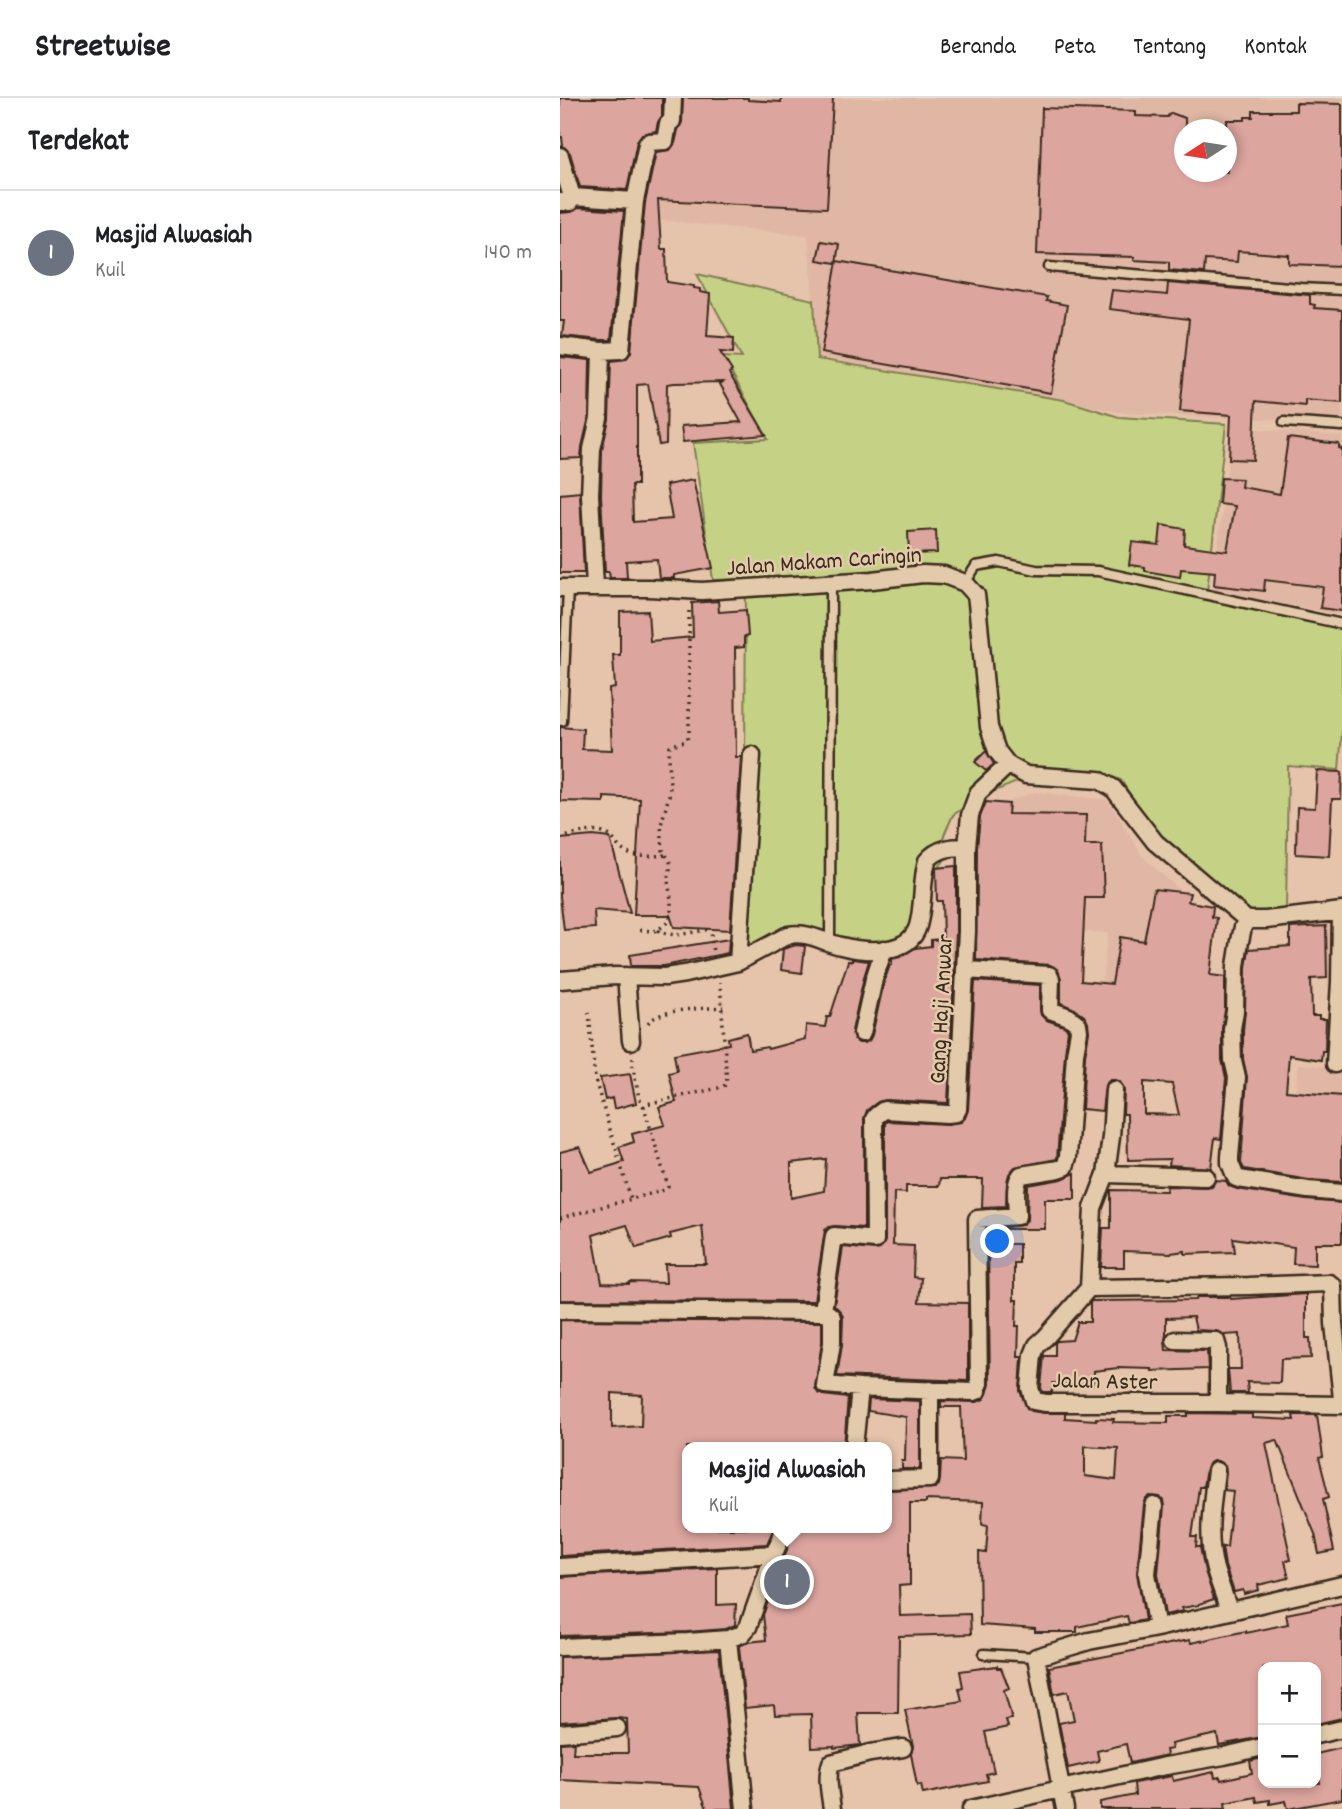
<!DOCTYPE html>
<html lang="id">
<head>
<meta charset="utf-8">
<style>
  body { margin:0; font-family:Dekko,sans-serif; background:#f2f2f2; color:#202124 }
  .controls { position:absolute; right:21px; bottom:21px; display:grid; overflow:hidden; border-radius:14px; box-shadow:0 4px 10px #0003 }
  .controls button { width:63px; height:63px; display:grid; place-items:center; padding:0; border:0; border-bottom:2px solid #e0e0e0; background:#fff; color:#202124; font:35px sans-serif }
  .compass { position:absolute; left:614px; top:21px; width:63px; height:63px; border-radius:50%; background:#fff; box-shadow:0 4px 10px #0003; rotate:258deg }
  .you { position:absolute; left:438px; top:1144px; width:24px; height:24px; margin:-18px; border:5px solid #fff; border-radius:50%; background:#1a73e8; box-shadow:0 0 0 10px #1a73e833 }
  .badge { display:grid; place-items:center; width:46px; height:46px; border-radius:50%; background:#db2777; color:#fff; font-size:23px; font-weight:700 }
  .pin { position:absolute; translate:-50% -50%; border:4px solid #fff; box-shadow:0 2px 7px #0006 }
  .popup { position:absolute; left:122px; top:1344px; width:210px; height:91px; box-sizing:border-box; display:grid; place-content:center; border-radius:14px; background:#fff; filter:drop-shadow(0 2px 5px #0005); font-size:23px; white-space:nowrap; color:#757577 }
  .popup b { font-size:26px; color:#202124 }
  .popup::after { content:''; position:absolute; left:50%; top:100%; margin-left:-14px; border:14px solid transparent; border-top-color:#fff }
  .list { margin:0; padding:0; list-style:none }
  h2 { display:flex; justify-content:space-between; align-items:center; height:91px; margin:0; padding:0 28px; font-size:30px }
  h2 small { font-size:23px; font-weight:400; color:#757577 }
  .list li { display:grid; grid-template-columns:46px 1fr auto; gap:21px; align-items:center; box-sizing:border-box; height:126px; padding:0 28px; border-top:2px solid #e0e0e0 }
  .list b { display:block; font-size:26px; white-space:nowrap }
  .list p { margin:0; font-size:23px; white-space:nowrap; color:#757577 }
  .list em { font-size:23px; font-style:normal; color:#757577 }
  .map { position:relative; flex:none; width:782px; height:1711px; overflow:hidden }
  header { display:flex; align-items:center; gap:42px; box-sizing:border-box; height:98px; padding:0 35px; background:#fff; border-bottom:2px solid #e0e0e0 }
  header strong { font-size:33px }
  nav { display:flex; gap:38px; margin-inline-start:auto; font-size:24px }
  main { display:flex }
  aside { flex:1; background:#fff }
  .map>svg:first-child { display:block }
  .built { fill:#e0b7a4; fill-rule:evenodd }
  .green { fill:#c5d286; stroke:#807e52; stroke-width:2 }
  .building { fill:#dca59e; stroke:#3b2a1e; stroke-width:2; fill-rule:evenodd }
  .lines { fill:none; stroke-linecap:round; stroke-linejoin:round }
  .service-casing { stroke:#3b2a1e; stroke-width:13 }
  .minor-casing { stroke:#3b2a1e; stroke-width:21 }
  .path { stroke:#3b2a1e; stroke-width:3.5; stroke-dasharray:2 5; stroke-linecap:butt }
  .service { stroke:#e2caaa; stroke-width:8 }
  .minor { stroke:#e2caaa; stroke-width:16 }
  .labels { text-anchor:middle; stroke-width:5; stroke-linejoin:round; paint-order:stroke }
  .street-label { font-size:24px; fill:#3b2a1e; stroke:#e2caaa }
</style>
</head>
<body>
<header>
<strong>Streetwise</strong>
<nav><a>Beranda</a><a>Peta</a><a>Tentang</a><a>Kontak</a></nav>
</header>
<main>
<aside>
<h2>Terdekat<small></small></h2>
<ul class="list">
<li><span class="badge" style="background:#6b7280">1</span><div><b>Masjid Alwasiah</b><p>Kuil</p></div><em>140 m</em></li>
</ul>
</aside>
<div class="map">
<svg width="782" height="1711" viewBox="0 0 782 1711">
  <rect width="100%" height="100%" fill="#e6c3ab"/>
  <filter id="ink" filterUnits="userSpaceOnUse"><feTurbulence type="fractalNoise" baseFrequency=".0143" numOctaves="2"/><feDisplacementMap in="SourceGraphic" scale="14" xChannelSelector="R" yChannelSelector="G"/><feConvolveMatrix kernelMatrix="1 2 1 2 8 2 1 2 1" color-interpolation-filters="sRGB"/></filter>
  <g filter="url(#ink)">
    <path class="built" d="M123,0L191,2V0H782V323L664,320L565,315L258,259L248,137L77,120L86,44L100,46L107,22L122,24ZM624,32H666V74H624Z
      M672,329L782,338V517L653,493Z
      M474,694L548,702L583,759L654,823L535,939L548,835L406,826L405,727L423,714Z
      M782,824V1094L727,1087L738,966L770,969L766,826Z"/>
    <path class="green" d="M137,176L254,202L257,261L504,302L559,319L666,326L646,502L782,530V633L779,672L728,668L726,813L689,819L597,739L561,682L530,672L474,677L418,700L393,717L384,737L386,760L373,777L362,838L285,850L245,828L184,861L186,481L153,482L133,345L208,341L163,259L182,260Z"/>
    <path class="building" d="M0,0H102V18L98,24L96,33L82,36L77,43L67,92L20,89L10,55L3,48L2,39H0Z
      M123,0H188V2L221,4V0H273L267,110L98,102L101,151H106L107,184L134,188V190L140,191V194L150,196L147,238L174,240L173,255L160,254L172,273L169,275L206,337L123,344L121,328L181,324L160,286L163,284L114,285L107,286L106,346L99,347L88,286L77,287V387H72L73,424L112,421L106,387L133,382L153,470L114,477V480H99L97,461L66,463L67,480H50L49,474H45L41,397L42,352L49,321L51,263L66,261L71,254L85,105L96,54L110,52L115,45L118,32L122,24Z
      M736,5L782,6V168L729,166V157L678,153L677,164L645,162L644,175L609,172V164L574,162V159L477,156L482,10L576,13V18L607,19L611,15L625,20V74H667V22H685V19H693V13H736Z
      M18,110L64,113L51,242H41L2,238L4,223H0V115L11,114Z
      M261,143L279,146L276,165L257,162Z
      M277,163L487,199L486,203L507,207L491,295L261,255Z
      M608,185L750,197V206L755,207L754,210L782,212V305L745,302V308L696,303L693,362L669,361L671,317L620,313L629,221L549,211L552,192L607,197Z
      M0,259L30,262L29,319L22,349L21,360L0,361Z
      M728,340L779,346V350L782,351V513L760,510L763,489L705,482L704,493L654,487L655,474L621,471L620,479L585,473V469L569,467L572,444L599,447L601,427L625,431L624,447L667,453L675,408L659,406L661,380L682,381L681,389L720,396Z
      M20,394L24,475H0V396Z
      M376,432L377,455L349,456L348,434Z
      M158,503L159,514L186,512L188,538L184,539V549L175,550L176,659H181L170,832L114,829L110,817H74L80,701L44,699V704L0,703V629L23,631L22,651L52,652L49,591L55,590L53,557H60V514L88,513L90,543L133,539L132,505Z
      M426,653L434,666L426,673L415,664Z
      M757,673L782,674L781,701H772L769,758L736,756L737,709L755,710Z
      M426,704L449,706L448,716L526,717L525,747H542L544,800H525L521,883L552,886L560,839L584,843L594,791L630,795L628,803L630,804L653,808L652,819L657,820L650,877L665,879V912L662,931V962L666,980L661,1041L655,1040L651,1070L609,1067L610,1061L568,1062L567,1016H563L564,992L560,984L555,982H550L545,987L542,1013L522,1011L525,957L529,934L528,925L524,918L515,911L501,905V881L498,872L490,867L416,862L417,749L420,719ZM584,984L612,986L619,1017L584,1016Z
      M33,738L50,740L70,815L34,812L35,830L4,832L0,798V741Z
      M396,768V833L388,1005L325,1002L318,1004L307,1012L304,1021V1130L275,1128L269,1129L265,1132L254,1203L0,1202V1054L20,1049L31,1074L64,1064L59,1049L74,1044L72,1036L105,1027L99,1009L116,1004L109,975L117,973L114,956L169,946L168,940L187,935L190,952L207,949L208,951L245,941L246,927L265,929L267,919H270L288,863H292V861L309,863L304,879L292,933L294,942L299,945H304L309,943L312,937L324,884L330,867H332V861L340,859L355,850L371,848V842L383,841L382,803H377L376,771V770ZM266,1061L264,1093L231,1100V1065ZM67,1127L76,1150L111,1140L110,1136L142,1128L146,1166H105L106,1185L70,1184L69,1186L42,1185L33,1137Z
      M766,828L767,880L751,881L752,918H759V921H766L765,953H762L761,962L729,957L726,993L782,998V1084L749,1082L684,1071L681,1065L687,979L683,961V932L685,913L686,869L689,851L730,848V830Z
      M169,841L168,855L104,868H71L70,857Z
      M236,847L245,848L242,875L221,872L223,851Z
      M415,883L480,887V912L481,917L486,922L504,928L508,932L505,955L497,1061L455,1069L449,1076L447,1084L446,1108L422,1109L423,1081H380L379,1088H346V1095L334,1094L333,1147L354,1148L353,1179L361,1180L359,1204L408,1205V1283L277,1278L282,1247L283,1219L281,1214L274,1207L283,1149L315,1152L320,1151L325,1143V1025L327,1023L388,1026L401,1024L405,1020L408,1012Z
      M70,976L76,1005L54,1011L52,1000L45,1002L40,980Z
      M515,1075V1101H485V1131H445V1129L462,1127L467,1122L468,1087L502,1081Z
      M656,1082L666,1083L669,1088L677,1091L746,1102L782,1105V1145H755V1167L733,1166L734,1149L673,1140L675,1154L625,1156V1153L611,1155L564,1153V1169H541L543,1130H551V1092L606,1093L607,1088L646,1089L652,1088Z
      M428,1146H459V1165H454V1202H457L456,1228H459L458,1259H462L460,1293L467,1310L472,1313L484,1315H505V1320L536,1322V1320L554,1321L553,1324L608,1325V1318H628V1315L692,1316V1320L734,1322L733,1317H757L763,1359L759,1360L769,1399L763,1401L774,1453L759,1456L755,1436L717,1342L706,1345L731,1462L725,1463L729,1480L698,1487L699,1492L684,1496L683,1492L674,1494L665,1468L662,1449H667L673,1393L664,1392L666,1374L665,1368L658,1363H653L648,1366L646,1371L643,1389H639L632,1439H637L636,1449H640L645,1473L654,1501L639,1506V1507L622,1510L623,1513L605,1517L598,1476L604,1408L603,1403L600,1399L590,1398L586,1401L584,1407L577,1475L585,1522L569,1525L567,1518L517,1529V1534H475V1531L420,1527L419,1454L426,1455L428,1427L422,1426L423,1404L366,1402V1405H350V1487L339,1488L340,1518L410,1516L411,1536L339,1538L338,1615H298L300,1647L274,1650V1648L252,1649L251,1616L215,1617L214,1607L185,1610L179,1548L188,1544L206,1542L203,1517L235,1430H327V1392L375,1390L379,1387L380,1382L381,1362L403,1363L401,1309H381V1303L417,1304L424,1301L427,1296L430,1286ZM525,1348L558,1350L556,1382L525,1378Z
      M746,1196V1240H750L751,1260L721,1261L720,1285L687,1284L688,1295H670L668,1271H681L680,1236L664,1237L656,1233L636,1232L633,1219L606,1220V1236L605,1242L606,1252L647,1253L648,1271L592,1273V1271L558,1270L534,1273V1286L493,1285L492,1294H482L481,1289L484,1258H495V1245L497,1243L512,1242L518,1224H530V1204L532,1203L636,1202L637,1199H670L671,1201Z
      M0,1222L262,1224V1244L255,1290L258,1295L263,1297L288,1300L284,1349H127V1430H214L207,1446L0,1458ZM52,1295L82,1297L81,1328L52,1330Z
      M309,1301L360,1303V1371H342V1363H345L346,1319L308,1313Z
      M157,1470V1507L176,1506L175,1527L166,1531L127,1534L0,1538V1479Z
      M782,1505V1620L756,1626V1569H703V1639L659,1647L657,1636L611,1646L612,1651L606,1652L607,1657L570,1665L566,1646L537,1653L539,1663L508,1670L499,1625L514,1622L508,1593L494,1596L489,1569L630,1542L631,1545L686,1533V1535L728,1526L726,1516Z
      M159,1552L174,1711H147L139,1689L0,1682V1645L14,1644L13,1655H68L67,1621L56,1620L0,1624V1559Z
      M437,1568V1570H441L449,1590L444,1592L452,1621L446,1622L448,1629L425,1634L434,1674L426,1676L428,1683L363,1696L361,1687L357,1688L351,1656L353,1648L345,1612L402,1603L399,1590L403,1589L400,1573Z
      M782,1650V1701L728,1711L726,1703L710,1706V1702L697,1704L696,1699L665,1705L666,1711H540V1704L575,1697L574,1685L612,1678L613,1683L654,1674L655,1680L660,1679L661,1682L692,1675L690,1663L703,1660V1685H760L756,1656Z"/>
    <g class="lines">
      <defs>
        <path id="service" d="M489,169L741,190L782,192
          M724,324L782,328
          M405,485L416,468L439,464L476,472L538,473L782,526
          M2,623L8,490
          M270,844L271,485
          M424,1556L476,1559"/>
        <path id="minor" d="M0,58L12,99L10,104H0
          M75,103L87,46L89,44L105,43L108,26L112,23L113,0
          M0,248L41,253L61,252L75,103L12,99
          M35,489L30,397L32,351L39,320L41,253
          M0,490H89L142,493L312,482L363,476L384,477L405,485L416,497L417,505L429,629L437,653L448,667L466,677L539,682L553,690L595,744L687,822H706L782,813
          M687,822L683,829L680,843L676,868L675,913L672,931L673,962L677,979L670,1059V1065L676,1080L679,1081L748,1092L782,1095
          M178,864L192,657
          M66,878L71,943
          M0,882L55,878L105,879L125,876L178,864L228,837C247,833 263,844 281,848C305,854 349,858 358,828C364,807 361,784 367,763C377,750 392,749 407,749
          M302,935L314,881L324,851
          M775,966L780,884L781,813
          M554,992L551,1039L546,1076L533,1110L529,1190L486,1239L477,1247L473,1257L470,1290L474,1303L486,1305H658L782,1307
          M546,1076L646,1079
          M529,1190L689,1188L769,1185L773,1188L774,1226L782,1301
          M0,1212L266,1214L272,1219V1245L265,1287L300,1290L414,1294L417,1293L419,1286L417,1121L457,1118C457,1105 453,1087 461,1077L499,1071L505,1069L508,1059L515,956L519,933L518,926L509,919L490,912L491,881L489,877L405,872
          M263,1213L274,1138L315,1142L314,1021L316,1018L324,1012L387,1016L396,1015L398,1011L407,833V749L410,717L418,695L448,667
          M615,1242L656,1243L658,1250V1305
          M294,1349L300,1290
          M656,1373C652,1406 646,1439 655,1471C659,1485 665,1499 669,1513
          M327,1382L370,1381V1292
          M594,1408L587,1476L597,1530
          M0,1469L214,1456
          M168,1541L185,1711
          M0,1549L128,1544L168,1541L182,1536L188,1529L214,1456L225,1430
          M0,1635L57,1630
          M756,1637L782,1631
          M272,1711C270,1696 266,1679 271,1665L310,1655L343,1650
          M411,1711L600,1669L664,1658L703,1649
          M505,1711L476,1559L529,1543L597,1530L782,1487"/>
      </defs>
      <use href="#service" class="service-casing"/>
      <use href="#minor" class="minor-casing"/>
      <path class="path" d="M0,740C15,736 28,731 43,735C52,737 54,743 59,749C71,762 91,758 106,757
        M80,832L93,833L98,832L109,823L111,817V801L108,783L110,775V764L103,752L101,727L110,694L109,653L110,648L126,643L129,637V508
        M98,832L101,835L117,837L146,832L151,837L153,855
        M29,914L35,982L71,1101
        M88,925C100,910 143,911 163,909
        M73,960L72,965L79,1000L84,1009
        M0,1120L105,1092L108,1089L84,1009L86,1006L163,989L167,985L160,884"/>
      <use href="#service" class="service"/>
      <use href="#minor" class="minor"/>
    </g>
  </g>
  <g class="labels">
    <g class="street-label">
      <text transform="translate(264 462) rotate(-4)" y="8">Jalan Makam Caringin</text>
      <text transform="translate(380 911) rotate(-87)" y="8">Gang Haji Anwar</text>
      <text transform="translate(545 1282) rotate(1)" y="8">Jalan Aster</text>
    </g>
  </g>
</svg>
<div class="controls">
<button>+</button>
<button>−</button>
</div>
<svg class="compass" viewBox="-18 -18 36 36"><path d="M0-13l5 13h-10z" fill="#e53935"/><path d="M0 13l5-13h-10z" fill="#757577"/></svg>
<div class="you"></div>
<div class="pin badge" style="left:227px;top:1484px;background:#6b7280">1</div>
<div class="popup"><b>Masjid Alwasiah</b>Kuil</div>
</div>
</main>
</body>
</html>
